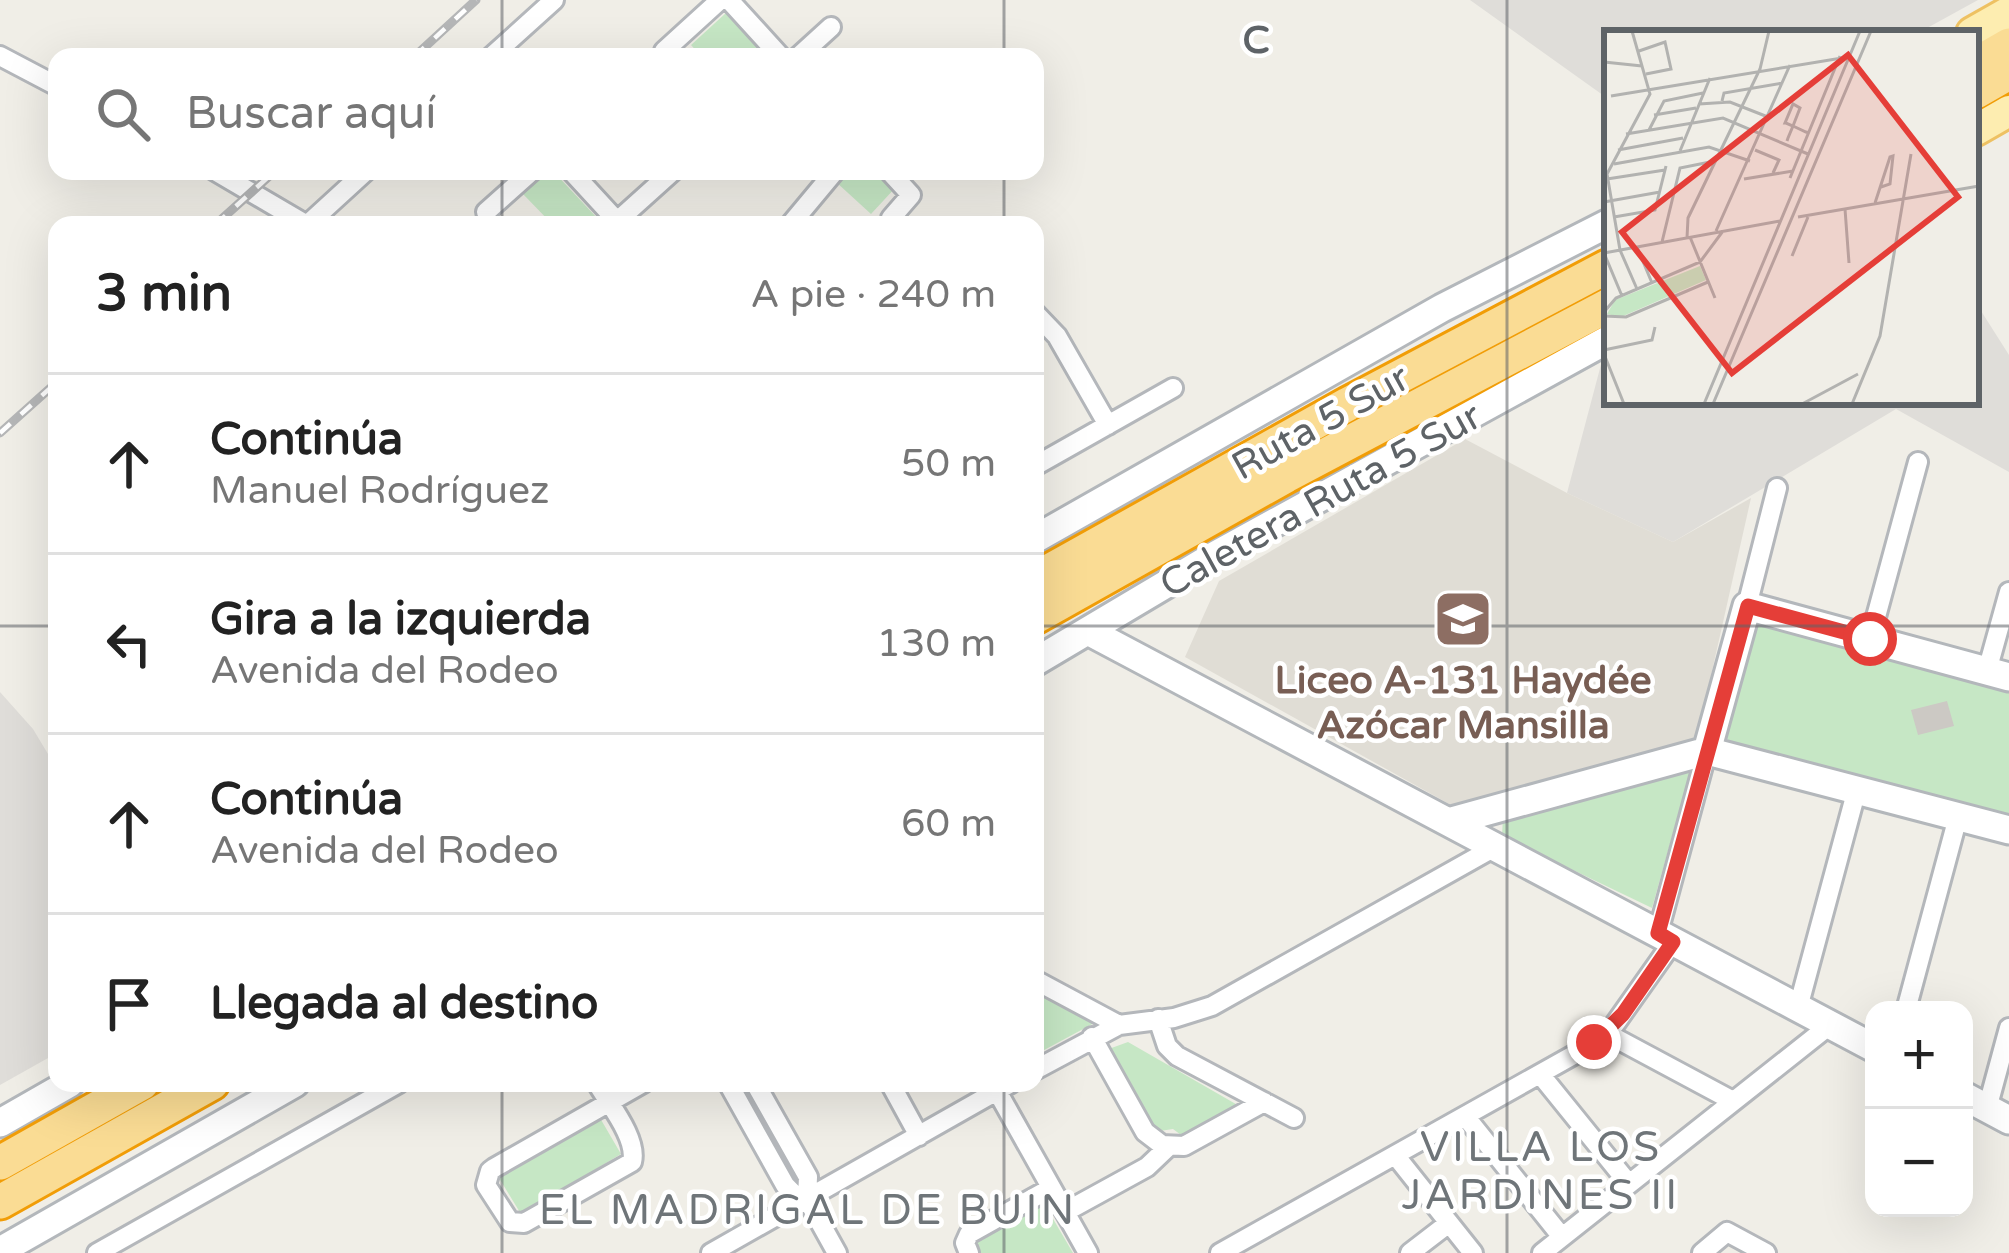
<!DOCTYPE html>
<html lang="es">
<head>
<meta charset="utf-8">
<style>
  body { margin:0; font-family:"Varela Round",sans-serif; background:#f2f2f2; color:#222 }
  .controls { position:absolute; right:36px; bottom:36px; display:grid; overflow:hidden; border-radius:24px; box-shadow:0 12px 48px #0002 }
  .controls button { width:108px; height:108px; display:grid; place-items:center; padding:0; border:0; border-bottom:3px solid #e0e0e0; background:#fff; color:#222; font:60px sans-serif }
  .stop { position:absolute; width:36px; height:36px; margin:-27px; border:9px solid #e53e38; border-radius:50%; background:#fff }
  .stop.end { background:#e53e38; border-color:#fff; box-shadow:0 3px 12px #0008 }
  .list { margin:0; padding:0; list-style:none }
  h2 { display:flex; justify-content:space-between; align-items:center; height:156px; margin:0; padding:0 48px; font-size:51px }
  h2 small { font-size:39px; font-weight:400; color:#767676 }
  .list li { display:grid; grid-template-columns:78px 1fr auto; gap:36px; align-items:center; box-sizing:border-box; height:180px; padding:0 48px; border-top:3px solid #e0e0e0 }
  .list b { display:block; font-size:45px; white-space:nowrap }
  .list p { margin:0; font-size:39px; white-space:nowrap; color:#767676 }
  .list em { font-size:39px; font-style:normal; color:#767676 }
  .icon { flex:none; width:66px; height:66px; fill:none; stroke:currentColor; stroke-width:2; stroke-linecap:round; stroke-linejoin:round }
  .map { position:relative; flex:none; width:2009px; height:1253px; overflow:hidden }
  .search { position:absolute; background:#fff; box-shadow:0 12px 48px #0002; left:48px; top:48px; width:996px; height:132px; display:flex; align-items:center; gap:30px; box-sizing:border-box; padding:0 42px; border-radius:24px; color:#767676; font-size:45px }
  .panel { position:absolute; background:#fff; box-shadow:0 12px 48px #0002; left:48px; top:216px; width:996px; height:876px; border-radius:24px }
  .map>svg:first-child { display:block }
  .industrial { fill:#dfddd9 }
  .education { fill:#e0ddd5 }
  .green { fill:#c6e7c5 }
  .building { fill:#ccc9c4 }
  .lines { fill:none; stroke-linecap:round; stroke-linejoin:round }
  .street-casing { stroke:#b4b7bb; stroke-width:24 }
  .secondary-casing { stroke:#b3b7bb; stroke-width:33 }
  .primary-casing { stroke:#eec162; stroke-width:36 }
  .highway-casing { stroke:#f19d07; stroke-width:39 }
  .street { stroke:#fff; stroke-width:18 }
  .secondary { stroke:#fff; stroke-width:27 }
  .primary { stroke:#fdedb0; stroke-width:30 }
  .highway { stroke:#fadc94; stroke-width:33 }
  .rail-casing { stroke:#b5b6b7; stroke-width:9 }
  .rail { stroke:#fff; stroke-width:4.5; stroke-dasharray:14; stroke-linecap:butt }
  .route { stroke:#e53e38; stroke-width:15 }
  .grid { fill:none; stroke:#5e6367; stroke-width:3; stroke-opacity:0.55 }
  .labels { text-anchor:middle; stroke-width:9; stroke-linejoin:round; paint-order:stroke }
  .street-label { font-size:39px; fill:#5e6367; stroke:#fff }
  .education-label { font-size:39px; font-weight:bold; fill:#785e54; stroke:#fff }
  .neighbourhood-label { font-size:42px; letter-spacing:3px; fill:#6f7579; stroke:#fff }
  .inset-road { fill:none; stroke:#b2b2b0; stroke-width:3 }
  .view { fill:#e53e38; fill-opacity:0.15; stroke:#e53e38; stroke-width:6 }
  .inset-edge { fill:none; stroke:#5e6367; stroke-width:6 }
  .grid-label { font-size:39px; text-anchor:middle; font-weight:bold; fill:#5e6367; stroke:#fff; stroke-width:9; stroke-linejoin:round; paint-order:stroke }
</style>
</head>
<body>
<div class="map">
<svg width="2009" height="1253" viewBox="0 0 2009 1253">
  <rect width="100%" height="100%" fill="#f0eee7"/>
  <path class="industrial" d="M1470,0H1978L1918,33H1607V98Z
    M1976,303L2009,355V472L1896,409L1673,542L1567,493L1603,357L1607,355V402H1976Z
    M0,692L33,729L57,769V1053L0,1085Z"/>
  <path class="education" d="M1465,439L1567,493L1673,542L1751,498L1696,742L1451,805L1185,657L1219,581Z"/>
  <path class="green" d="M727,12L768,57H702L691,45Z
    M545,171H553L599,220L594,225H553L522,193Z
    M846,171H879L896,187L871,214L836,182Z
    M1766,620L2009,688V820L1739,750L1720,732L1750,626Z
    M1692,765L1652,908L1502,836L1503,817Z
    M1051,995L1096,1022L1035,1055V1003Z
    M1128,1042L1241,1107L1181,1135L1173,1129L1153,1132L1106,1050Z
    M600,1118L621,1154L521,1214L499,1178Z
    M1042,1200L1073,1253H979L972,1240Z"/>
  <path class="building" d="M1947,701L1954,726L1918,735L1911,710Z"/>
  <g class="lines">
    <defs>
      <path id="street" d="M729,0L781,57
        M664,51L720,0
        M0,56L57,86
        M491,57L554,0
        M798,57L831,27
        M215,171L307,225
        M571,171L617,221
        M889,171L911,195L891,218
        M486,212L532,171
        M307,225L366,171
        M613,225L673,171
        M790,225L835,171
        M1035,313L1057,336L1108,425
        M1035,466L1173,388
        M1747,606L1777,488
        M1870,639L1918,462
        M1987,671L2009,592
        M1658,933L1707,751
        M1035,980L1119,1025
        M1798,1008L1857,789
        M1906,1010L1958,817
        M1158,1019L1167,1046L1177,1056L1294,1118
        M1606,1033L1733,1101
        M1092,1037L1145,1132L1162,1145L1184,1146L1264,1102
        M1035,1070L1119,1025L1174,1018L1212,1006L1495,847
        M1540,1074L1629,1184
        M597,1083C609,1104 638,1139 632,1162L524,1223L510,1222L486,1185L490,1171L494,1168L643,1083
        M728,1083L785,1185L794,1194L807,1199
        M755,1083L808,1177L807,1199L837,1253
        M890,1083L919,1136
        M997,1091L1088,1253
        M1987,1109L2009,1028
        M1465,1116L1562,1237
        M1395,1155L1473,1253
        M1065,1212L1147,1167L1168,1147
        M97,1253L399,1083
        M711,1253L1011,1083
        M969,1253L965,1243L969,1234L1051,1188
        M1220,1253L1595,1043L1615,1024L1673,942
        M1410,1253L1449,1223
        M1542,1253L1830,1025
        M1702,1253L1727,1232L1766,1253"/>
      <path id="secondary" d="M1035,539L1442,308L1607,224
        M1088,631L1874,1048
        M1035,662L1210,558L1607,340
        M1707,751L1747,606L2009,677
        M1448,822L1707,751L2009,830
        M1964,1096L2009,1120
        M0,1123L70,1083
        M0,1251L295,1083"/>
      <path id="primary" d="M1972,33L2009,12
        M1976,130L2009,111"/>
      <path id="highway" d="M1976,64L2009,45
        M1976,92L2009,73
        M1035,579L1348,404L1607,267
        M1035,617L1286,476L1607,306
        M0,1163L142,1083
        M0,1202L212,1083"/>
    </defs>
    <use href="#street" class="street-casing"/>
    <use href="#secondary" class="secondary-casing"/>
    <use href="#primary" class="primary-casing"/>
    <use href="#highway" class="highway-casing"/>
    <use href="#street" class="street"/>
    <use href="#secondary" class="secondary"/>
    <use href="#primary" class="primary"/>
    <use href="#highway" class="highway"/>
    <defs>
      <path id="rail" d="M414,57L476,0
        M215,225L275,171
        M0,433L57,382"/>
    </defs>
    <use href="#rail" class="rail-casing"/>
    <use href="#rail" class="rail"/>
  </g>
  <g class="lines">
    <path class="route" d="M1594,1042L1623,1014L1673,942L1658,933L1748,606L1870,639"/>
  </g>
  <path class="grid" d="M502,0V57M1004,0V57M1507,0V1253M502,171V225M1004,171V225M0,626H57M1035,626H2009M502,1083V1253M1004,1083V1253"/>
  <defs>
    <symbol id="school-square" viewBox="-11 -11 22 22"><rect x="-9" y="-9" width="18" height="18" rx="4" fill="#8d6e63" stroke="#fff"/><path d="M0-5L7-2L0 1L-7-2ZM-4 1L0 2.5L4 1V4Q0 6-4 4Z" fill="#fff"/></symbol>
  </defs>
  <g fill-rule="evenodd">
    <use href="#school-square" x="1430" y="586" width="66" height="66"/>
  </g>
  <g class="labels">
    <g class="street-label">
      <text transform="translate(1320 421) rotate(-29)" y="14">Ruta 5 Sur</text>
      <text transform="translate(1320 499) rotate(-29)" y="14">Caletera Ruta 5 Sur</text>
    </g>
    <g class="education-label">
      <text x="1463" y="693">Liceo A-131 Haydée<tspan x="1463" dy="45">Azócar Mansilla</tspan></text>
    </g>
    <g class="neighbourhood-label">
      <text x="1541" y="1161">VILLA LOS<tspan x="1541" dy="48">JARDINES II</tspan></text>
      <text x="808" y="1224">EL MADRIGAL DE BUIN</text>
    </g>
  </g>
  <g transform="translate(1604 30)">
    <rect width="375" height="375" fill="#f0eee7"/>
    <path d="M96,236L102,250L17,287L3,284L11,270Z" fill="#c6e7c5"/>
    <path class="inset-road" d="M28,1L46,64L3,144L16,220L33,259M35,21L61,12L67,39L42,44M0,32L38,36M7,66L244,27M118,71L120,63L179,53M95,74L126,72L164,87M50,85L92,78M45,100L60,71L99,63M22,104L119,88L204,124M183,111L184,108L189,96L196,78L189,74L181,93H182L189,96L202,102L205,103M14,120L79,108M151,120L175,130L169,143M76,121L106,48M10,134L105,117L146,131M186,148L236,26M3,149L61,140M140,149L189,141M0,172L56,162M271,173L286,127L289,126L286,154L277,157M241,179L245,233M10,187L51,180L62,136M194,187L375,156M112,201L186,35M86,207L111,268M83,208L84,188L156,39L165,1M58,212L76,138L106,132M33,217L48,253M0,223L18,266M0,223L176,191M188,226L204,187M0,282L12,268L96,232L119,201M0,286L22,287L104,252M0,320L48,310L51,297M0,324L20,374M100,374L256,1M109,374L267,1M198,374L254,344M248,374L276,306L307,124"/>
    <path class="view" d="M244,25L354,167L128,343L18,202Z"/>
    <rect width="375" height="375" class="inset-edge"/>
  </g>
  <g class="grid-label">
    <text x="1256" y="53">C</text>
  </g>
</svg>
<div class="controls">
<button>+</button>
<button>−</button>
</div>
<div class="stop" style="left:1870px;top:639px"></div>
<div class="stop end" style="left:1594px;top:1042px"></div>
<div class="search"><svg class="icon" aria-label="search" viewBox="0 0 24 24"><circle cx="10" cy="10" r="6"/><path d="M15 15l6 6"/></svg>Buscar aquí</div>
<section class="panel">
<h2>3 min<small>A pie · 240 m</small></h2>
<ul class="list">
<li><svg class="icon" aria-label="ahead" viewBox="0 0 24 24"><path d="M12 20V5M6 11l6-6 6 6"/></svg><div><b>Continúa</b><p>Manuel Rodríguez</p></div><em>50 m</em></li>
<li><svg class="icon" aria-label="left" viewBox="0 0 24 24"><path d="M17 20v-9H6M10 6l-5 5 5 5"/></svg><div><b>Gira a la izquierda</b><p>Avenida del Rodeo</p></div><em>130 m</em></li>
<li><svg class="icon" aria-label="ahead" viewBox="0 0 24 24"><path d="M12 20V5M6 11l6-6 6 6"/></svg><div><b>Continúa</b><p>Avenida del Rodeo</p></div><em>60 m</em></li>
<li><svg class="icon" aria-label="arrive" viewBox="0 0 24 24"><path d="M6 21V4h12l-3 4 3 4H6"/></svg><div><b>Llegada al destino</b></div></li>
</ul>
</section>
</div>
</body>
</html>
